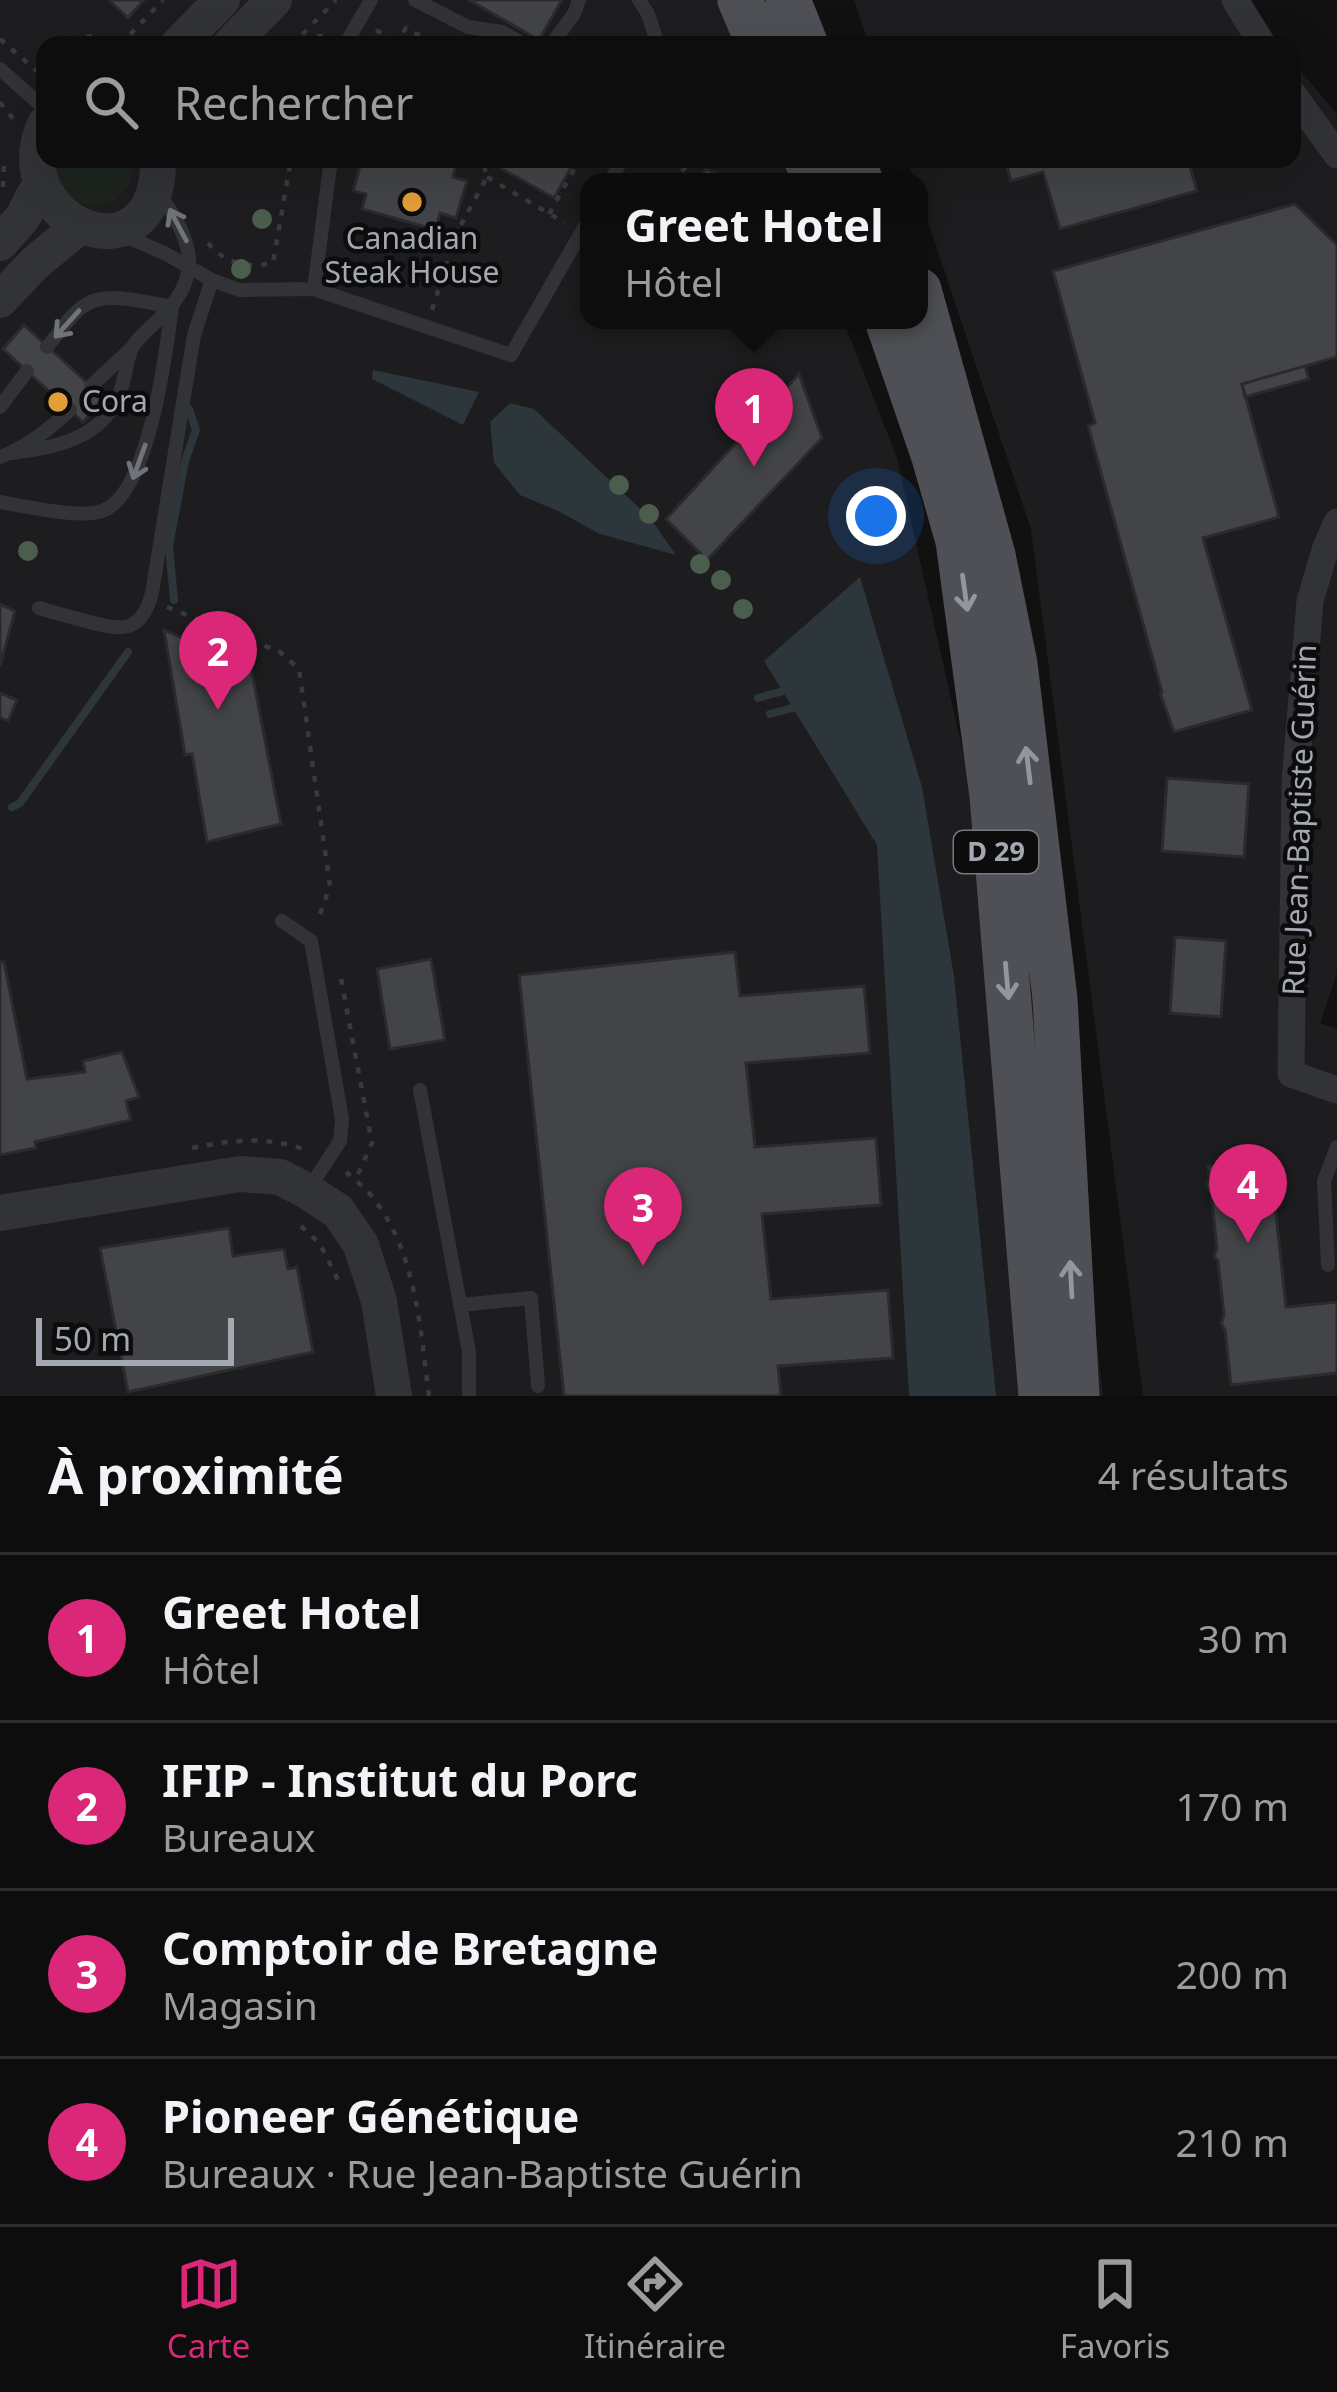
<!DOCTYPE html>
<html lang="fr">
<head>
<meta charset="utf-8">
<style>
  body { margin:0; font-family:"Noto Sans",sans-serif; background:#161617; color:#f1f3f6 }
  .scale { position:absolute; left:36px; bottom:30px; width:198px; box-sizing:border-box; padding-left:12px; border:6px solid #a3a8b1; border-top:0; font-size:33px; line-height:42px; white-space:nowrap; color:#a3a8b1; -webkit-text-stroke:9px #0c0c0d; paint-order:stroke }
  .you { position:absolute; left:876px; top:516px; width:42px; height:42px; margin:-30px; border:9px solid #fff; border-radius:50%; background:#1a73e8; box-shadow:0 0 0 18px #1a73e833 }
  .badge { display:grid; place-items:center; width:78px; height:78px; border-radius:50%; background:#db2777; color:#fff; font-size:39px; font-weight:700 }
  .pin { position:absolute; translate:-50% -99px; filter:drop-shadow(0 3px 6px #0008) }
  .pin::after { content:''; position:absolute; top:63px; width:42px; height:36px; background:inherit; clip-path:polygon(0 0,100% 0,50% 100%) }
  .popup { position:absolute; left:580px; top:173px; width:348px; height:156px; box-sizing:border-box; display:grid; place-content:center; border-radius:24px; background:#0d0d0e; filter:drop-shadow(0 3px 9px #0005); font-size:39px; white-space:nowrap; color:#9a9c9e }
  .popup b { font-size:45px; color:#f1f3f6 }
  .popup::after { content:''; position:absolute; left:50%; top:100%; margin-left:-24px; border:24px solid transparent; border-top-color:#0d0d0e }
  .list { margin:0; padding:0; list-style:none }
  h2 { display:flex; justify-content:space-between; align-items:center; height:156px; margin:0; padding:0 48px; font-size:51px }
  h2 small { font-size:39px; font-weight:400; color:#9a9c9e }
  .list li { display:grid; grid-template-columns:78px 1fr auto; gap:36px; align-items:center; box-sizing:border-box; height:168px; padding:0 48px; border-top:3px solid #2d2d2e }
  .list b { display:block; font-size:45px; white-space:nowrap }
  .list p { margin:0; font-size:39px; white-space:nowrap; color:#9a9c9e }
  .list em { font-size:39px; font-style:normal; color:#9a9c9e }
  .icon { flex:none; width:66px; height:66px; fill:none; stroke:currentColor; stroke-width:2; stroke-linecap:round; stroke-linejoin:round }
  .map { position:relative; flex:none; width:1337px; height:1396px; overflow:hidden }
  .search { position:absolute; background:#0d0d0e; box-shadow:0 12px 48px #0002; left:36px; right:36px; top:36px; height:132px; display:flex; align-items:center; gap:30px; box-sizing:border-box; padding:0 42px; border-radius:24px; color:#9a9c9e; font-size:45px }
  .sheet { height:828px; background:#0d0d0e }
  nav { display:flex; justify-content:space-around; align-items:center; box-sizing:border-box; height:168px; border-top:3px solid #2d2d2e; background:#0d0d0e; font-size:33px; color:#9a9c9e }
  nav a { display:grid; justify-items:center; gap:6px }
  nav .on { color:#db2777 }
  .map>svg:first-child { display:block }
  .built { fill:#1d1d1f }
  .green { fill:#1d241e }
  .water { fill:#2d363b }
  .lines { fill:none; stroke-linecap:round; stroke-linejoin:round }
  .stream { stroke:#2d363b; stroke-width:8 }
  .building { fill:#424447; stroke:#2b2b2e; stroke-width:3 }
  .path { stroke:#383a3d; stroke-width:4.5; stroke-dasharray:6 9; stroke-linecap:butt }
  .service { stroke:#323337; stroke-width:14 }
  .minor { stroke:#323337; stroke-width:27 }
  .tertiary { stroke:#323337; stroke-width:36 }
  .primary { stroke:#4e5055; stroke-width:45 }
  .tree { fill:#4b5d4c }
  .oneway { stroke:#70737a }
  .oneway2 { stroke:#92969f }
  .poi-dot { fill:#e29e39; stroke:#0c0c0d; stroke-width:4.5 }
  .labels { text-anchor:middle; stroke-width:9; stroke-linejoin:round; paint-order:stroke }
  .shield { fill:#0c0c0d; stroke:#767980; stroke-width:3 }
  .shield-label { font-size:27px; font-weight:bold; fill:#a3a8b1 }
  .poi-label { font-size:30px; fill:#a3a8b1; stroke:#0c0c0d }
  .street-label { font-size:30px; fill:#a3a8b1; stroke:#0c0c0d }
</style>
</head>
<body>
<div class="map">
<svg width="1337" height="1396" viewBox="0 0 1337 1396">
  <rect width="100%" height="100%" fill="#111112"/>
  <path class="built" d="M0,0H718L736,45H45V159H781L790,182H589V320H843L897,458L968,775L1072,1136L1103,1396H0Z
    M854,0H1239L1278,45H869Z
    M1292,61L1337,114V973L1320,1023L1337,1029V1396H1143L1031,529L919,195V182H915L907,159H1292Z"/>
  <path class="green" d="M56,159H133C137,223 49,219 56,159Z"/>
  <path class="water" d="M373,370L479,392L463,425L372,379Z
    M510,403L534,409L650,518L676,555L600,534L558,511L520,495L494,463L490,422Z
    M860,577L922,787L954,976L996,1396H909L877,845L764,661Z"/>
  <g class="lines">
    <path class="stream" d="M174,600L169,546L185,461L196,430L189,409
      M758,698L783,691
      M770,714L796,707
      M12,807L20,803L128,652"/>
  </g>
  <path class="building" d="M109,0H144L128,18Z
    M469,0H562L539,40Z
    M362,159H446L457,162L453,177L467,181L456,218L440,213L436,230L362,209L366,194L353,191Z
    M508,159H576L554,198L502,169Z
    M996,159H1188L1197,191L1060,229L1043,172L1011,181L1005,160L997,162Z
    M706,169L723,176L725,182H694Z
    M1295,204L1337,245V357L1242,384L1279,517L1203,538L1252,710L1174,732L1160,693L1162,692L1088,426L1095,423L1053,271Z
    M24,325L104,398L83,422L3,349Z
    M1305,366L1309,379L1245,397L1242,384Z
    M799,374L822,438L707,560L666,519Z
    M0,604L15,611L0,666Z
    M164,630L251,667L281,824L207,842L192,754L185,755Z
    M0,693L17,700L8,721L0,717Z
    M1167,778L1249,784L1244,857L1162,851Z
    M1175,937L1226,941L1221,1017L1170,1013Z
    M735,952L740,996L864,986L870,1053L746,1063L755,1147L876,1138L881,1205L762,1214L771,1299L888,1290L893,1358L778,1366L781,1396H564L519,975Z
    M431,959L445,1040L390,1049L377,969Z
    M0,962H4L27,1079L85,1072L83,1061L122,1052L139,1097L126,1101L131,1120L35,1142L36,1148L0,1155Z
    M1270,1159L1286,1307L1337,1302V1373L1231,1385L1225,1330L1221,1323L1224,1315L1218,1261L1214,1256L1217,1249L1211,1193L1206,1186L1209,1178L1208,1166Z
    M229,1228L233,1256L284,1249L288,1269L297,1267L313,1352L128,1392L100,1248Z"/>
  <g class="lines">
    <path class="path" d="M376,30L397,42
      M0,39L45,78
      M71,39L93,36L103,45
      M120,45L163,0
      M292,45L336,0
      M310,45L311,36H327L330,33
      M395,45L406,28L436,45
      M0,102L13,119
      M487,177L565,223
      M671,182L687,166L677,159
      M3,187L4,162
      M549,214L580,159
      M208,243C225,264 247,268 273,263L291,159
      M432,310L457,232L487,177L482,159
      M167,607L280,652L299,669L330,886L318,920
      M341,979L372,1143L355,1181
      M192,1148C238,1139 265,1136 310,1151
      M346,1172C355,1180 366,1188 373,1198C417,1253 420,1330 429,1396
      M301,1226L320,1244L338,1280"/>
    <path class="service" d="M415,0L468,27L502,32L525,45
      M639,0L648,14L658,45
      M348,45L349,38L371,0
      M551,45L574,14L579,0
      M0,69L45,109
      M610,182L622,159
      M121,234L166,254L212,280L239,290L314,289L331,159
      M314,289L511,355L589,219
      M47,347C59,333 71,313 87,304C109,291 147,303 172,307
      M91,386L132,348
      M0,407L27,371
      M12,453C53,448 102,439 119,395C125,380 126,364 131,350C136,338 153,326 162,316C205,274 191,237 159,194
      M0,457C27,447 49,429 70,410
      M0,502C24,506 81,519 102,511C149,495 166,352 172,307
      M39,608C55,613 71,617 86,621C122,631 141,634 152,593L194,335L212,280
      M282,921L311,941L342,1119L340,1141L310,1187
      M420,1090L469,1352V1396
      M1328,1265L1324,1181L1337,1147
      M460,1305L531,1298L538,1386"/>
    <path class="minor" d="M1235,0L1263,45
      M1292,93L1337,155
      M1337,522L1326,547L1310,601L1295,782L1291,1074L1337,1090"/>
    <path class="tertiary" d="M178,45L222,0
      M230,45L274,0
      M45,124C0,222 160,289 158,159
      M0,243L23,217L34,195
      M0,300L35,263L75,230
      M0,1213L240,1174L280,1177L307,1191L338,1211L361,1245L379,1301L394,1396"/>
    <path class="primary" d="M740,0L759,45
      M788,0L806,45
      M806,159L817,182
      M852,159L861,182
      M919,290L993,555L1015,664L1055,999L1077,1396
      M887,320L934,457L958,541L973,653L992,796L1041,1396"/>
  </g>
  <g class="tree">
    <circle cx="262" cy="219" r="10"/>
    <circle cx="241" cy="269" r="10"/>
    <circle cx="619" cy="485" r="10"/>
    <circle cx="649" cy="514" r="10"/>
    <circle cx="28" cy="551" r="10"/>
    <circle cx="700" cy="564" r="10"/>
    <circle cx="721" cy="580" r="10"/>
    <circle cx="743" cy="609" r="10"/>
  </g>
  <defs><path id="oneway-shaft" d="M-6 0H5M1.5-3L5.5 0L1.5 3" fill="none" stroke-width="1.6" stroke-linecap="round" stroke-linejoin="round" transform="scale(3)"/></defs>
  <g class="oneway">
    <use href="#oneway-shaft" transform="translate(178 225) rotate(-118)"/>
    <use href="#oneway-shaft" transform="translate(67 324) rotate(132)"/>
    <use href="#oneway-shaft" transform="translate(139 462) rotate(110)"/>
  </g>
  <g class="oneway2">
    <use href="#oneway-shaft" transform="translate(965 593) rotate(82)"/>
    <use href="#oneway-shaft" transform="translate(1028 765) rotate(-97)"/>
    <use href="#oneway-shaft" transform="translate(1007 981) rotate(85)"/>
    <use href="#oneway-shaft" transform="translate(1071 1279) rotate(-93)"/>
  </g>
  <g class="poi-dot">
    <circle cx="412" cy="202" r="12"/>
    <circle cx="58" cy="402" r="12"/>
  </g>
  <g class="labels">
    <rect class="shield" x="954" y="831" width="84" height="42" rx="9"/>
    <g class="shield-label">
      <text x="996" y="861">D 29</text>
    </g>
    <g class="poi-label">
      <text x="412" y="249">Canadian<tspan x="412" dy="34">Steak House</tspan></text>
      <text x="82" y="412" text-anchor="start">Cora</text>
    </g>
    <g class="street-label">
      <text transform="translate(1300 820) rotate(-88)" y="10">Rue Jean-Baptiste Guérin</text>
    </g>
  </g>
</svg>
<div class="scale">50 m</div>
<div class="you"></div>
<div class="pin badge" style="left:754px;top:467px">1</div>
<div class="popup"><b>Greet Hotel</b>Hôtel</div>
<div class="pin badge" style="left:218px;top:710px">2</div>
<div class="pin badge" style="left:643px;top:1266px">3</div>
<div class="pin badge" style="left:1248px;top:1243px">4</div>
<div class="search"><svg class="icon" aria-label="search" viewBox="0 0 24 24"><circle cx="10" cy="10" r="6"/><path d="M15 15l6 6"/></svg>Rechercher</div>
</div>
<section class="sheet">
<h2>À proximité<small>4 résultats</small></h2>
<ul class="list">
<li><span class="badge">1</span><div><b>Greet Hotel</b><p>Hôtel</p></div><em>30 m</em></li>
<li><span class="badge">2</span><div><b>IFIP - Institut du Porc</b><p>Bureaux</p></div><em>170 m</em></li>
<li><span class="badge">3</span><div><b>Comptoir de Bretagne</b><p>Magasin</p></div><em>200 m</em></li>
<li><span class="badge">4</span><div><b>Pioneer Génétique</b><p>Bureaux · Rue Jean-Baptiste Guérin</p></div><em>210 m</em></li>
</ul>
</section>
<nav>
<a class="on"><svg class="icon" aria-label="map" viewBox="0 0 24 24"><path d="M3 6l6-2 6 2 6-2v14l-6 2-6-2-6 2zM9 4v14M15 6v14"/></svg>Carte</a>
<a><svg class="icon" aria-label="directions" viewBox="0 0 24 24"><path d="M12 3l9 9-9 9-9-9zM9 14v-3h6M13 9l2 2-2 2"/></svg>Itinéraire</a>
<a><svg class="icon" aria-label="saved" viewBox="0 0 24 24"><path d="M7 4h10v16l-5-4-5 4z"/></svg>Favoris</a>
</nav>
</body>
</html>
